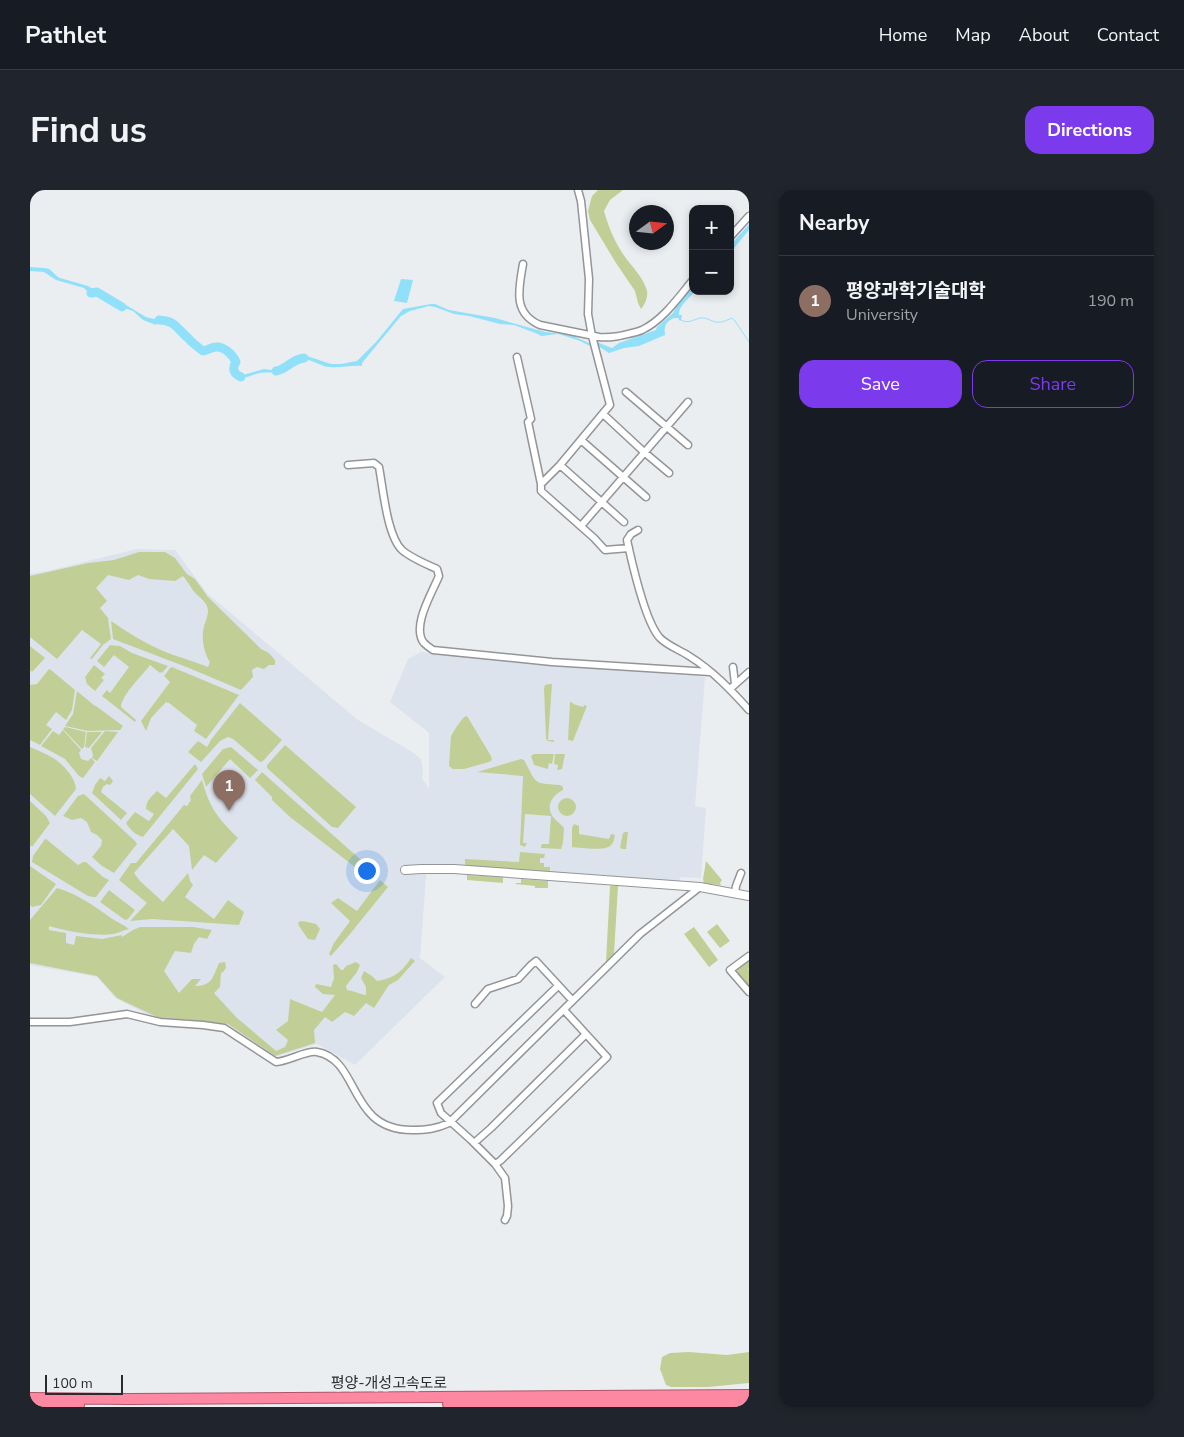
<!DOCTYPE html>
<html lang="en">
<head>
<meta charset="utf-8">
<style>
  body { margin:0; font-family:"Nunito Sans","Noto Sans KR",sans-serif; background:#20242c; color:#f1f3f6 }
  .controls { position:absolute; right:15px; top:15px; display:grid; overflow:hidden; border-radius:10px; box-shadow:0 2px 8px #0003 }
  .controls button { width:45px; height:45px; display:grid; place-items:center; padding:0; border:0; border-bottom:1px solid #363941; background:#171b24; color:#f1f3f6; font:25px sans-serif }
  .compass { position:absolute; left:599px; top:15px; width:45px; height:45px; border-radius:50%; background:#171b24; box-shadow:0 2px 8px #0003; rotate:75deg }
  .scale { position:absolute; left:15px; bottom:12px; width:78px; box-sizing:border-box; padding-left:5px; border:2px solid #2a2b2c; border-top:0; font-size:14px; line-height:18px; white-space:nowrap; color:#2a2b2c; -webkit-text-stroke:4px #ebeef1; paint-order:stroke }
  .you { position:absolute; left:336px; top:680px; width:18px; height:18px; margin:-12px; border:4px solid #fff; border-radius:50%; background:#1a73e8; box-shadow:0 0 0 8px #1a73e833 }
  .badge { display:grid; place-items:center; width:32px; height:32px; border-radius:50%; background:#7c3aed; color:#fff; font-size:16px; font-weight:700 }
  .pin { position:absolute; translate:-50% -41px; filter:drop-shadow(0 1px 2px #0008) }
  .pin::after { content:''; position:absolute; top:26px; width:18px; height:15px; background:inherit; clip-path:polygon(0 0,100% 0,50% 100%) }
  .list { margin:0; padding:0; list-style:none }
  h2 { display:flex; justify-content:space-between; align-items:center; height:65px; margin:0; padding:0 20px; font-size:21px }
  h2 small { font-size:16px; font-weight:400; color:#9ea1a6 }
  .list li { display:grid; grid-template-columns:32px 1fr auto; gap:15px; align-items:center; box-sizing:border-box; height:90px; padding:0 20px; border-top:1px solid #363941 }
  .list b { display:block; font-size:19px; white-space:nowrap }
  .list p { margin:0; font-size:16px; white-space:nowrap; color:#9ea1a6 }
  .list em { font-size:16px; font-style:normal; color:#9ea1a6 }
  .actions { display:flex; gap:10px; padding:15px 20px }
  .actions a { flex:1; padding:11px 0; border:1px solid #7c3aed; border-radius:15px; text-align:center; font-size:18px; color:#7c3aed }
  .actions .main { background:#7c3aed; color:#fff }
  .map { position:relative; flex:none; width:719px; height:1217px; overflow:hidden; border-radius:15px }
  header { display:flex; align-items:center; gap:30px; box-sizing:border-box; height:70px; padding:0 25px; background:#171b24; border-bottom:1px solid #363941 }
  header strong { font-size:24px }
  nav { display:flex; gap:28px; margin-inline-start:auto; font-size:18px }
  .intro { display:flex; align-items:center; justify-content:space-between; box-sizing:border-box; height:120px; padding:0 30px }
  h1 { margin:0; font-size:35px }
  .button { padding:12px 22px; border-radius:15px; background:#7c3aed; color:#fff; font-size:18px; font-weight:700 }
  main { display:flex; gap:30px; padding:0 30px }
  aside { flex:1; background:#171b24; border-radius:15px; box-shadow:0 2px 8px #0003 }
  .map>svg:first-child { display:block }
  .built { fill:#dde3ed }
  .green { fill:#c1cf96 }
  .water { fill:#91e0f9 }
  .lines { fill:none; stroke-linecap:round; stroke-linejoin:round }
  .stream { stroke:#91e0f9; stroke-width:1 }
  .river { stroke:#91e0f9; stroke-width:9 }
  .minor-casing { stroke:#939598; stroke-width:9 }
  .tertiary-casing { stroke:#939598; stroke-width:10 }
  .trunk-casing { stroke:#b25569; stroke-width:12 }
  .minor { stroke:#fff; stroke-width:6 }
  .tertiary { stroke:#fff; stroke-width:8 }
  .trunk { stroke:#fc88a2; stroke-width:10 }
  .labels { text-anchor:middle; stroke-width:5; stroke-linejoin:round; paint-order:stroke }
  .street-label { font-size:15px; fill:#2a2b2c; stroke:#ebeef1 }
</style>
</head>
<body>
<header>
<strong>Pathlet</strong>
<nav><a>Home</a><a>Map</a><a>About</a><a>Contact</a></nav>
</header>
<div class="intro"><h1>Find us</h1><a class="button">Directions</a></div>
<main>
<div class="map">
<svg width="719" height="1217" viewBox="0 0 719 1217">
  <rect width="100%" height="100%" fill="#ebeef1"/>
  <path class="built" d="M107,359L145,360L177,403L328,530L384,563L391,569L393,580L392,588L399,599V543L360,512L378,469L391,462L406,464L675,487L665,616L676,618L671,688L650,687L649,693L397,674L390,768L415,787L325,875L287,854L245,867L197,835L126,829L85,808L67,787L0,775V384L17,381Z"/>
  <path class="green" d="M568,0H593L580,10L574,21C578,35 583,48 591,61C598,73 614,87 617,101C618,108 615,114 611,119L608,113L605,101L586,73L560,30L558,21L562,6Z
    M109,362H135L145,368L157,384L165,389L178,407L231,459L239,463L245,470V475H239L234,479L227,477L222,480L223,487L211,500L159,478L83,449L81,431C97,442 115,453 133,461C148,467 163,471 178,477L180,472C174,464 172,450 173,441C174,434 178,427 178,421C178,411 167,407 162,399C159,394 157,391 153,386L145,391L119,389L108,385L99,390L78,385L66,398L77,411L70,418L78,428L81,449L73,455L62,469L60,468L71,454L52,440L27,469L0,447V386L58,373L84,370Z
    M80,455L90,456L102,463L138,476L132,483L131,482L130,483L120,475C112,486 92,504 91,517L106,530L105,532L72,506L77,500L80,503L99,477L84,465L74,477L67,471Z
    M0,456L15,468L2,482L0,480Z
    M64,475L75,484L71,488L74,490L65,501L57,494L55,487Z
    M142,477L209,505L176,549L164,541L167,535L139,513L136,512L121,528L116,541L111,531L140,492L134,486L140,478Z
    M19,479L21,480L45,500L42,520L36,530L26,522L16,535L22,539L10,555L0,550V495L7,494Z
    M519,494H522L518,550H524V552L518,551L516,549L514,498L515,495Z
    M47,501L65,516H66L93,536L90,540L58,541L35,536L43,524Z
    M540,512L543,513V514L553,517L554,515L557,516L543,551L538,550Z
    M210,513L252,550L233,571L230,572L203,549L198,547L190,551L171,572L158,562L168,551L177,557L180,552V551Z
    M437,526L461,566L462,570L459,572L434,579H423L419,576L421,546L427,536L434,527Z
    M35,537L56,542L54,557L52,559L33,539Z
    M33,540L51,560L49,563L51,569L58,571L61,568L65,572L53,588L49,586L35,569L11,556L23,541L29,545Z
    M75,541L88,542L67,571L62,568L63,565L61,558Z
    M57,542H72L59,558L55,557Z
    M255,555L326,617L308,638L302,637L237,578V575Z
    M0,557C18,565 28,568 40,584C43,589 45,592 46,599L25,626L0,604Z
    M201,557L228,580L220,588L200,569L176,597L172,584L193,559Z
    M504,564H524L522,574L519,573L518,579L504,575L501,566Z
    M525,564H535L532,579L527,580L528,575L524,574Z
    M491,569L494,570C507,594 502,593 530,595L533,597V600C523,605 515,615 523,627C526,631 531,634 534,638L533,653L531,659L511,658V657L512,654H519L521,626L495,624L493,653H497L495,657L490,655L493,586L447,582Z
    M165,574L168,579L113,647C106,645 100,640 96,633L105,622L119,631L124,624L116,619C116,611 121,607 127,601L136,608Z
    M232,582L331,670L325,677L260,627L242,610V607L225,590Z
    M79,586L83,591L80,595L77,594L73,597L71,602L97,623L91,630L62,603L65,595L70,588L75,591Z
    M172,590C180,619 187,627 208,648L186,673L174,665L162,680L159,656L143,639L104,683L110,691L133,712L158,683L160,691L163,695L155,707L184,729L198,710L214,722L209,735L122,729L100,731L117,713L89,690L101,673H106L154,615L157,616L161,610L160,606Z
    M54,604L105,651L107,654L84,683L72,676L62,667L71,656L72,650L67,645L61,642L57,632L51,628L42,630L33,626L48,606Z
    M528 617a9 9 0 1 1 18 0a9 9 0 1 1-18 0Z
    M0,611L16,626L20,633L2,657L0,655Z
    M544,634L549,636V644L579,649L581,644L585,645C584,649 584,653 580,656C574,661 550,658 542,657V638Z
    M595,642H598L596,659H592L590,657L593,643Z
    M15,649H16L48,675L53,672H56L73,687L79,690L66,707H63L58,706L2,672L3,666Z
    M490,662L515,664L514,668H510V673H514V677H520V681L518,682L436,676L435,674V669L489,672Z
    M676,671L692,690L690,693L691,695L674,694L673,689Z
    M0,676L26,694L11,715L2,717L0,715Z
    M437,685L473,687V693L437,690Z
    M491,689L518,691V698H505V696L485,694L486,693H491Z
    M350,690L358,697L320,744L301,766L299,764L304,753L320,731L301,713L308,708L327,721Z
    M580,696H588L584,764L576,772Z
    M27,698C48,704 64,716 81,728C87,732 93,734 99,739C94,740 89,743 83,744C67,747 35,741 19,736V740L36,743V753L44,755L46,746L72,749L92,745V747L103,740L110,737H163L182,740L177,749L169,747L164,754L161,763L145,761L134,781L149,803L162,789H171L165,796C183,796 183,786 189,773L195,772L196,778L193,782L191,783L190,797L184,803L206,827L246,861L255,857L258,850L246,840L258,831L260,809L292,822L305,805L293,804L285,797L286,794L301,797L304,788L303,775L306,774L311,780H313L316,776L326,772L330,775L327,782L316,796L317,800C324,801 329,804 336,805V797L331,788L334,781L342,786L347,791C364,788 371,783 381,768L385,771L368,790L359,795L344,818L336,813L324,826L315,822L302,832L295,827L284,840L285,853L245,866L198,834L162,830L127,827L87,808L67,786L0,773V730Z
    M79,700L105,720L98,729L95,730L70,712Z
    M273,731L286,734L290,739L285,750L278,749L269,736L268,732Z
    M687,734L700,751L690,758L677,742Z
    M664,737L688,770L679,777L654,744Z
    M719,768V778L718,779L719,780V799L708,785L706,779Z
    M659,1162L697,1165L719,1162V1193L678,1197H641L636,1195L630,1179L632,1167L640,1163Z"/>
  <path class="water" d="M719,34V40L700,63V56Z
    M0,77C5,78 14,77 19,79C23,81 25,86 30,88L58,96L66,101L68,100L91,115H96L116,127L124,129L137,128L143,129L174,158C180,159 186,154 192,154L208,166L209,173L206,177C206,181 209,184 213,185L234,179L241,180L252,179L263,170L275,166L280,167L301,174H311L327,171L346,152L373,119L401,114H405L419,120L465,128L515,142L541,145L559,153H569L582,158L589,153L626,140L627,137L643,123L647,115L663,97V101H665C660,108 648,116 649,125H652L651,130L650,131L648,128H644C635,132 634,137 635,145L609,156L594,158L579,163L568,156H560L550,151L532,145L528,144L511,146L508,144L484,135L470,134L439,126L424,124L405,117L399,116L380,121L371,126L332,173V176C321,175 311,178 300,177C291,177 283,169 274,170C265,171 261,179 253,181C246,183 237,182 230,183C220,185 209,194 203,180L206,171L205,169L193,157H187L176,161C162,153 153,140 140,131L127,132L126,135L113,130L103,121L85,115L73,106L61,105L54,98L26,90L14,82L0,81Z
    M371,89L383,90L377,113L364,111Z"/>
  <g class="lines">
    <path class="stream" d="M651,130C658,134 663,130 670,128C676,127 681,131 686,132C692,133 697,130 702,128L705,131L719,152"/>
    <path class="river" d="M61,103L67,102L92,117
      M129,130C146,131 146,138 158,148C162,153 168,157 173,161C178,160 182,157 186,157C194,156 203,165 206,172C202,178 203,184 211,187
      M246,181C258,179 260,170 274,168"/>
    <defs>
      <path id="minor" d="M548,0L551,11L559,89L558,124L562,146L580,215L530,275L511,294V301L564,348L575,360L599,358
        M700,47L719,26
        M493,74C489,98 482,123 510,135L569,147C576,148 582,147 589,146C597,144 605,143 612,140C633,130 648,108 663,90
        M487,167L501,229L498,232L511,294
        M596,202L658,255
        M573,224L614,262L639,283
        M551,250L616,307
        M318,275L344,273L349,277C353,298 357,346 372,360C381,368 396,374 407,379L409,386C402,403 381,437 394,453C397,456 400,458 403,460L522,472L680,482
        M530,275L594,332
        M551,336L658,212
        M608,340L601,344L597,350C602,373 615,432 630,448C638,456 650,460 659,466C682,480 701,500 719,520
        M703,477L705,494
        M700,499L719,482
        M705,703L706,696L711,683
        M719,766L700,780L719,802
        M445,814L458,799L488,789L501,775L506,771L542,810
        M0,832H40L97,824L130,832L173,835L194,838L246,872C259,871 277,860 287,862C331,870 317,940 382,940C396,940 406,939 419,933L610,744L670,697
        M444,953L461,938L556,844
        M465,974L470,971L577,867L534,820
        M475,1030L477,1026L478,1016L475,988L465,974L441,950L411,923L407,913L528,796"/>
      <path id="tertiary" d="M375,680L391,679H424L670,697L719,706"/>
      <path id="trunk" d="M0,1208L98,1209L719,1205
        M418,1214L719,1212
        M0,1215H49"/>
    </defs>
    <use href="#minor" class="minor-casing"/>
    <use href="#tertiary" class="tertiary-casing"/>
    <use href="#trunk" class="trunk-casing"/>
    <use href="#minor" class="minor"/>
    <use href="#tertiary" class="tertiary"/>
    <use href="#trunk" class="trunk"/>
  </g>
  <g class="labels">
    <g class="street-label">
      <text x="359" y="1198">평양-개성고속도로</text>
    </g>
  </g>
</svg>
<div class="controls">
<button>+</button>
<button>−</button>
</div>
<svg class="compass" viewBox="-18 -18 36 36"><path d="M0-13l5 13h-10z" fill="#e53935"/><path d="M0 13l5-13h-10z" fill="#9ea1a6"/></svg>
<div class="scale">100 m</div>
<div class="you"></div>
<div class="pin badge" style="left:199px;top:621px;background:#8d6e63">1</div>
</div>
<aside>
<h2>Nearby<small></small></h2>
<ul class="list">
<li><span class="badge" style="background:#8d6e63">1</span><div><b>평양과학기술대학</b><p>University</p></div><em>190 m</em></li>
</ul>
<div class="actions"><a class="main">Save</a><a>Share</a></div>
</aside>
</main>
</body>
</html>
